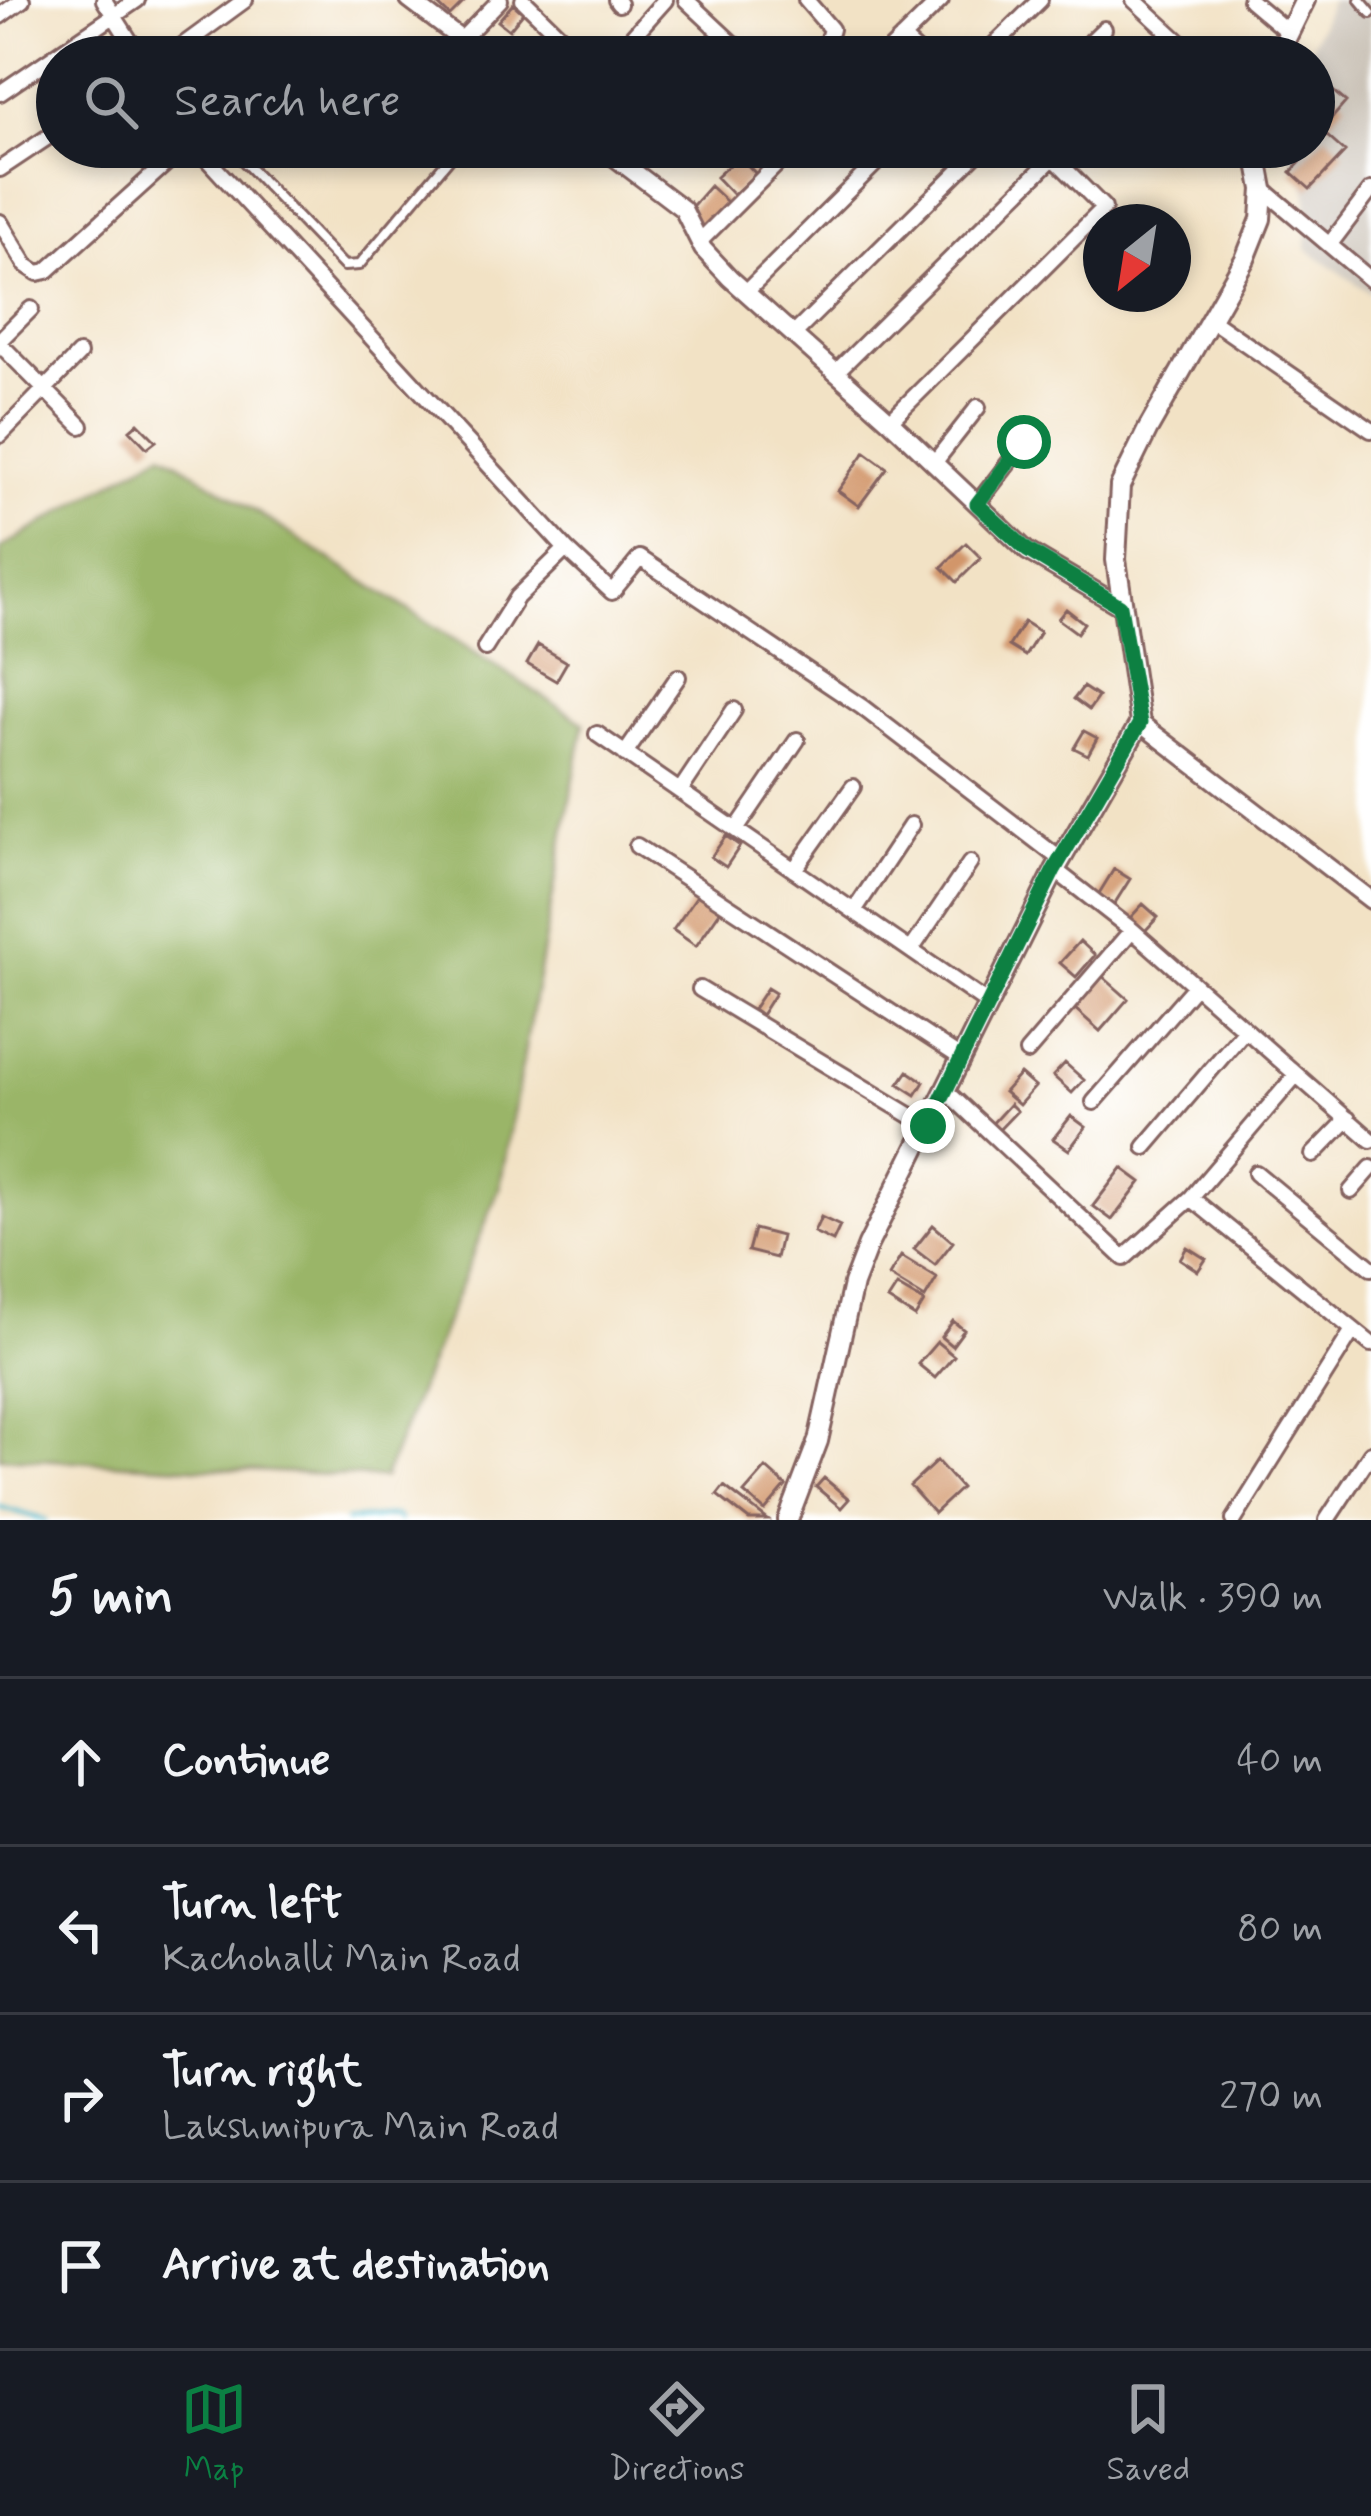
<!DOCTYPE html>
<html lang="en">
<head>
<meta charset="utf-8">
<style>
  body { margin:0; font-family:Mynerve,sans-serif; background:#20242c; color:#f1f3f6 }
  .compass { position:absolute; left:1083px; top:204px; width:108px; height:108px; border-radius:50%; background:#171b24; box-shadow:0 6px 18px #0003; rotate:210deg }
  .stop { position:absolute; width:36px; height:36px; margin:-27px; border:9px solid #0b8043; border-radius:50%; background:#fff }
  .stop.end { background:#0b8043; border-color:#fff; box-shadow:0 3px 12px #0008 }
  .list { margin:0; padding:0; list-style:none }
  h2 { display:flex; justify-content:space-between; align-items:center; height:156px; margin:0; padding:0 48px; font-size:51px }
  h2 small { font-size:39px; font-weight:400; color:#9ea1a6 }
  .list li { display:grid; grid-template-columns:78px 1fr auto; gap:36px; align-items:center; box-sizing:border-box; height:168px; padding:0 48px; border-top:3px solid #363941 }
  .list b { display:block; font-size:45px; white-space:nowrap }
  .list p { margin:0; font-size:39px; white-space:nowrap; color:#9ea1a6 }
  .list em { font-size:39px; font-style:normal; color:#9ea1a6 }
  .icon { flex:none; width:66px; height:66px; fill:none; stroke:currentColor; stroke-width:2; stroke-linecap:round; stroke-linejoin:round }
  .map { position:relative; flex:none; width:1371px; height:1520px; overflow:hidden }
  .search { position:absolute; background:#171b24; box-shadow:0 6px 18px #0003; left:36px; right:36px; top:36px; height:132px; display:flex; align-items:center; gap:30px; box-sizing:border-box; padding:0 42px; border-radius:66px; color:#9ea1a6; font-size:45px }
  .sheet { height:828px; background:#171b24 }
  nav { display:flex; justify-content:space-around; align-items:center; box-sizing:border-box; height:168px; border-top:3px solid #363941; background:#171b24; font-size:33px; color:#9ea1a6 }
  nav a { display:grid; justify-items:center; gap:6px }
  nav .on { color:#0b8043 }
  .map>svg:first-child { display:block }
  .industrial { fill:#cbc3b8 }
  .forest { fill:#9ab567; stroke:#726a49; stroke-width:3 }
  .lines { fill:none; stroke-linecap:round; stroke-linejoin:round }
  .stream { stroke:#4ab6c7; stroke-width:4.5 }
  .building { fill:#d2966b }
  .service-casing { stroke:#856361; stroke-width:14 }
  .minor-casing { stroke:#856361; stroke-width:20 }
  .tertiary-casing { stroke:#856361; stroke-width:22 }
  .secondary-casing { stroke:#856361; stroke-width:24 }
  .service { stroke:#fff; stroke-width:8 }
  .minor { stroke:#fff; stroke-width:14 }
  .tertiary { stroke:#fff; stroke-width:16 }
  .secondary { stroke:#fff; stroke-width:18 }
  .route { stroke:#0b8043; stroke-width:15 }
</style>
</head>
<body>
<div class="map">
<svg width="1371" height="1520" viewBox="0 0 1371 1520">
  <rect width="100%" height="100%" fill="#fff"/>
  <filter id="ink" filterUnits="userSpaceOnUse"><feTurbulence type="fractalNoise" baseFrequency=".00833" numOctaves="2"/><feDisplacementMap in="SourceGraphic" scale="24" xChannelSelector="R" yChannelSelector="G"/><feConvolveMatrix kernelMatrix="1 2 1 2 8 2 1 2 1" color-interpolation-filters="sRGB"/></filter>
  <filter id="wash" filterUnits="userSpaceOnUse"><feTurbulence type="fractalNoise" baseFrequency=".004" numOctaves="4" result="noise"/><feDisplacementMap in="SourceGraphic" scale="48" xChannelSelector="R" yChannelSelector="G"/><feGaussianBlur stdDeviation="2.7" result="paint"/><feColorMatrix in="noise" values="0 0 0 0 0 0 0 0 0 0 0 0 0 0 0 0 0 1.4 0 .05"/><feComposite in="paint" operator="in"/></filter>
  <g filter="url(#wash)">
    <rect width="100%" height="100%" fill="#f2e2c5"/>
    <path class="industrial" d="M1331,0H1366L1371,5V294L1307,249V193L1287,147H1314V57H1306Z"/>
    <path class="forest" d="M163,452L584,723L500,1186L384,1478L0,1457V549Z"/>
    <g class="lines">
      <path class="stream" d="M0,1507L46,1520
        M346,1520L395,1516L399,1520"/>
    </g>
    <g id="blocks">
      <path class="building" d="M433,0H466L450,16Z
        M513,4L523,13L509,30L498,21Z
        M1314,75L1346,102L1327,124L1314,113Z
        M1326,135L1345,152L1310,189L1291,172Z
        M739,156L756,174L733,195L716,177Z
        M710,186L727,202L704,228L686,213Z
        M138,423L156,441L147,448L130,430Z
        M865,452L887,468L859,506L838,491Z
        M966,543L981,558L957,582L942,567Z
        M1066,609L1084,623L1077,633L1058,619Z
        M1024,622L1040,632L1025,656L1009,646Z
        M538,645L567,662L556,681L527,664Z
        M1083,687L1098,697L1089,710L1074,699Z
        M1084,731L1097,738L1088,755L1074,748Z
        M726,836L740,846L726,867L711,857Z
        M1114,869L1130,879L1113,906L1098,895Z
        M698,894L721,910L696,946L673,930Z
        M1143,904L1158,917L1144,932L1130,918Z
        M1080,941L1095,955L1076,977L1060,963Z
        M1101,975L1128,999L1100,1031L1073,1007Z
        M767,988L775,993L761,1015L753,1009Z
        M1065,1063L1084,1080L1072,1093L1053,1076Z
        M908,1071L924,1082L916,1095L899,1084Z
        M1020,1074L1035,1087L1019,1105L1004,1092Z
        M1010,1104L1017,1111L995,1134L988,1128Z
        M1071,1116L1086,1127L1069,1150L1053,1139Z
        M1122,1168L1141,1182L1112,1220L1093,1206Z
        M821,1217L840,1226L833,1241L814,1232Z
        M933,1225L953,1242L935,1265L914,1249Z
        M754,1229L781,1236L776,1258L748,1251Z
        M1187,1247L1206,1259L1198,1271L1180,1259Z
        M901,1256L937,1278L925,1298L889,1276Z
        M897,1286L924,1302L915,1317L888,1300Z
        M953,1321L964,1330L952,1346L941,1337Z
        M937,1342L954,1356L935,1378L918,1364Z
        M937,1461L961,1488L934,1513L910,1486Z
        M766,1468L786,1486L765,1511L744,1493Z
        M824,1478L849,1499L841,1508L816,1487Z
        M724,1486L768,1520H749L717,1495Z"/>
    </g>
  </g>
  <g filter="url(#ink)">
    <use href="#blocks" fill-opacity="0" stroke="#856361" stroke-width="3"/>
    <g class="lines">
      <defs>
        <path id="service" d="M1360,0L1371,13
          M231,148L344,266L359,265L459,147"/>
        <path id="minor" d="M104,0L140,57
          M523,0L567,43
          M616,0L619,4
          M686,0L747,57
          M806,0L831,29L827,43L811,57
          M1134,0L1196,57
          M1250,0L1289,33
          M0,16L22,0
          M902,38L923,57
          M461,40L500,0
          M167,57L245,0
          M614,57L665,0
          M883,57L941,0
          M982,57L1040,0
          M1075,57L1104,29
          M0,93L137,0
          M196,147L566,549
          M0,169L57,131
          M1263,189L1371,280
          M0,222L26,265L38,273L47,271L184,147
          M699,242L794,147
          M1330,244L1371,190
          M746,292L892,147
          M1210,319L1371,430
          M793,335L983,147
          M0,340L31,309
          M0,344L81,426
          M835,373L1064,147
          M890,421L1104,208L1053,157
          M0,435L79,354
          M934,463L978,407
          M977,504L1024,443
          M485,648L517,597L566,549L612,592L640,558L862,707L1060,859
          M597,734L987,1003
          M625,754L678,677
          M680,791L734,710
          M736,830L797,740
          M637,846L961,1058
          M794,870L853,787
          M1055,870L1132,930L1371,1140
          M854,911L911,825
          M911,950L970,863
          M700,989L928,1126
          M1027,1052L1132,930
          M947,1092L1124,1258L1191,1198L1296,1075
          M1094,1102L1195,986
          M1145,1147L1244,1031
          M1313,1155L1348,1119
          M1256,1173L1371,1268
          M1351,1191L1371,1168
          M1191,1198L1371,1344
          M1234,1520L1353,1330
          M1327,1520L1371,1453"/>
        <path id="tertiary" d="M409,0L484,57
          M601,147L683,209L703,249L730,278L890,421L1027,551L1120,606
          M1140,723L1371,900"/>
        <path id="secondary" d="M1277,57L1305,0
          M788,1520L818,1441L853,1284L868,1245L1055,870L1140,723L1116,560L1120,486L1148,429L1245,259L1261,219L1263,189L1255,147"/>
      </defs>
      <use href="#service" class="service-casing"/>
      <use href="#minor" class="minor-casing"/>
      <use href="#tertiary" class="tertiary-casing"/>
      <use href="#secondary" class="secondary-casing"/>
      <use href="#service" class="service"/>
      <use href="#minor" class="minor"/>
      <use href="#tertiary" class="tertiary"/>
      <use href="#secondary" class="secondary"/>
    </g>
  </g>
  <g class="lines" filter="url(#ink)">
    <path class="route" d="M928,1126L1054,870L1140,723L1120,606L1027,550L977,504L1024,442"/>
  </g>
</svg>
<svg class="compass" viewBox="-18 -18 36 36"><path d="M0-13l5 13h-10z" fill="#e53935"/><path d="M0 13l5-13h-10z" fill="#9ea1a6"/></svg>
<div class="stop" style="left:1024px;top:442px"></div>
<div class="stop end" style="left:928px;top:1126px"></div>
<div class="search"><svg class="icon" aria-label="search" viewBox="0 0 24 24"><circle cx="10" cy="10" r="6"/><path d="M15 15l6 6"/></svg>Search here</div>
</div>
<section class="sheet">
<h2>5 min<small>Walk · 390 m</small></h2>
<ul class="list">
<li><svg class="icon" aria-label="ahead" viewBox="0 0 24 24"><path d="M12 20V5M6 11l6-6 6 6"/></svg><div><b>Continue</b></div><em>40 m</em></li>
<li><svg class="icon" aria-label="left" viewBox="0 0 24 24"><path d="M17 20v-9H6M10 6l-5 5 5 5"/></svg><div><b>Turn left</b><p>Kachohalli Main Road</p></div><em>80 m</em></li>
<li><svg class="icon" aria-label="right" viewBox="0 0 24 24"><path d="M7 20v-9h11M14 6l5 5-5 5"/></svg><div><b>Turn right</b><p>Lakshmipura Main Road</p></div><em>270 m</em></li>
<li><svg class="icon" aria-label="arrive" viewBox="0 0 24 24"><path d="M6 21V4h12l-3 4 3 4H6"/></svg><div><b>Arrive at destination</b></div></li>
</ul>
</section>
<nav>
<a class="on"><svg class="icon" aria-label="map" viewBox="0 0 24 24"><path d="M3 6l6-2 6 2 6-2v14l-6 2-6-2-6 2zM9 4v14M15 6v14"/></svg>Map</a>
<a><svg class="icon" aria-label="directions" viewBox="0 0 24 24"><path d="M12 3l9 9-9 9-9-9zM9 14v-3h6M13 9l2 2-2 2"/></svg>Directions</a>
<a><svg class="icon" aria-label="saved" viewBox="0 0 24 24"><path d="M7 4h10v16l-5-4-5 4z"/></svg>Saved</a>
</nav>
</body>
</html>
